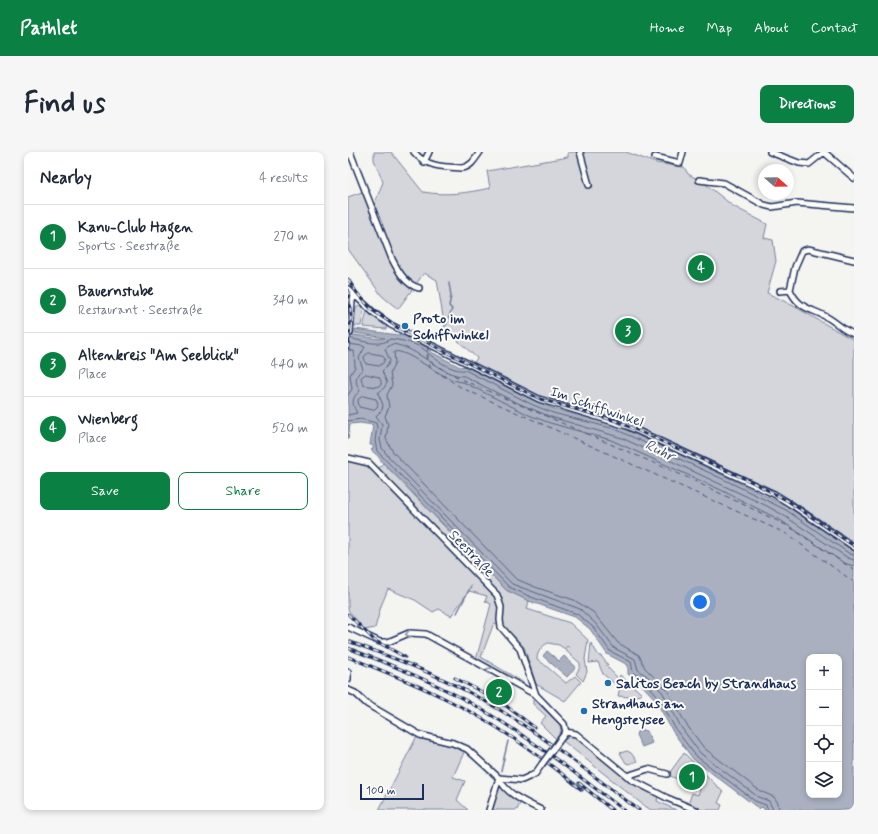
<!DOCTYPE html>
<html lang="en">
<head>
<meta charset="utf-8">
<style>
  body { margin:0; font-family:Mynerve,sans-serif; background:#f6f6f7; color:#1f2937 }
  .controls { position:absolute; right:12px; bottom:12px; display:grid; overflow:hidden; border-radius:8px; box-shadow:0 2px 6px #0003 }
  .controls button { width:36px; height:36px; display:grid; place-items:center; padding:0; border:0; border-bottom:1px solid #e0e1e3; background:#fff; color:#1f2937; font:20px sans-serif }
  .compass { position:absolute; left:410px; top:12px; width:36px; height:36px; border-radius:50%; background:#fff; box-shadow:0 2px 6px #0003; rotate:110deg }
  .scale { position:absolute; left:12px; bottom:10px; width:64px; box-sizing:border-box; padding-left:4px; border:2px solid #1b2f5e; border-top:0; font-size:11px; line-height:14px; white-space:nowrap; color:#1b2f5e; -webkit-text-stroke:3px #fdfcf7; paint-order:stroke }
  .you { position:absolute; left:352px; top:450px; width:14px; height:14px; margin:-10px; border:3px solid #fff; border-radius:50%; background:#1a73e8; box-shadow:0 0 0 6px #1a73e833 }
  .badge { display:grid; place-items:center; width:26px; height:26px; border-radius:50%; background:#0b8043; color:#fff; font-size:13px; font-weight:700 }
  .pin { position:absolute; translate:-50% -50%; border:2px solid #fff; box-shadow:0 1px 4px #0006 }
  .list { margin:0; padding:0; list-style:none }
  h2 { display:flex; justify-content:space-between; align-items:center; height:52px; margin:0; padding:0 16px; font-size:17px }
  h2 small { font-size:13px; font-weight:400; color:#747a83 }
  .list li { display:grid; grid-template-columns:26px 1fr auto; gap:12px; align-items:center; box-sizing:border-box; height:64px; padding:0 16px; border-top:1px solid #e0e1e3 }
  .list b { display:block; font-size:15px; white-space:nowrap }
  .list p { margin:0; font-size:13px; white-space:nowrap; color:#747a83 }
  .list em { font-size:13px; font-style:normal; color:#747a83 }
  .actions { display:flex; gap:8px; padding:12px 16px }
  .actions a { flex:1; padding:9px 0; border:1px solid #0b8043; border-radius:8px; text-align:center; font-size:14px; color:#0b8043 }
  .actions .main { background:#0b8043; color:#fff }
  .icon { flex:none; width:22px; height:22px; fill:none; stroke:currentColor; stroke-width:2; stroke-linecap:round; stroke-linejoin:round }
  .map { position:relative; flex:none; width:506px; height:658px; overflow:hidden; border-radius:8px }
  header { display:flex; align-items:center; gap:24px; box-sizing:border-box; height:56px; padding:0 20px; background:#0b8043; color:#fff }
  header strong { font-size:19px }
  nav { display:flex; gap:22px; margin-inline-start:auto; font-size:14px }
  .intro { display:flex; align-items:center; justify-content:space-between; box-sizing:border-box; height:96px; padding:0 24px }
  h1 { margin:0; font-size:28px }
  .button { padding:10px 18px; border-radius:8px; background:#0b8043; color:#fff; font-size:14px; font-weight:700 }
  main { display:flex; gap:24px; padding:0 24px }
  aside { flex:1; background:#fff; border-radius:8px; box-shadow:0 2px 6px #0003 }
  .map>svg:first-child { display:block }
  .green { fill:#d4d6db; stroke:#78829c }
  .water { fill:#aab0bf; stroke:#717c98; fill-rule:evenodd }
  .lines { fill:none; stroke-linecap:round; stroke-linejoin:round }
  .shore { stroke:#546385; stroke-width:1 }
  .stream { stroke:#717c98; stroke-width:1.5 }
  .ferry { stroke:#46567b; stroke-width:1; stroke-dasharray:5 4; stroke-linecap:butt }
  .street-casing { stroke:#1b2f5e; stroke-width:8 }
  .street { stroke:#fdfcf7; stroke-width:5 }
  .rail-casing { stroke:#1b2f5e; stroke-width:3 }
  .rail { stroke:#fdfcf7; stroke-width:1.5; stroke-dasharray:4.5; stroke-linecap:butt }
  .street-bridge-casing { stroke:#1b2f5e; stroke-width:8; stroke-linecap:butt }
  .street-bridge { stroke:#fdfcf7; stroke-width:5 }
  .oneway { stroke:#8c96aa }
  .poi-dot { fill:#1f6fb2; stroke:#fdfcf7; stroke-width:1.5 }
  .labels { text-anchor:middle; stroke-width:4; stroke-linejoin:round; paint-order:stroke }
  .poi-label { font-size:14px; font-weight:bold; fill:#1b2f5e; stroke:#fdfcf7; text-anchor:start }
  .street-label { font-size:14px; fill:#1b2f5e; stroke:#fdfcf7 }
  .water-label { font-size:15px; font-style:italic; fill:#46567b; stroke:#fdfcf7 }
</style>
</head>
<body>
<header>
<strong>Pathlet</strong>
<nav><a>Home</a><a>Map</a><a>About</a><a>Contact</a></nav>
</header>
<div class="intro"><h1>Find us</h1><a class="button">Directions</a></div>
<main>
<aside>
<h2>Nearby<small>4 results</small></h2>
<ul class="list">
<li><span class="badge">1</span><div><b>Kanu-Club Hagen</b><p>Sports · Seestraße</p></div><em>270 m</em></li>
<li><span class="badge">2</span><div><b>Bauernstube</b><p>Restaurant · Seestraße</p></div><em>340 m</em></li>
<li><span class="badge">3</span><div><b>Altenkreis &quot;Am Seeblick&quot;</b><p>Place</p></div><em>440 m</em></li>
<li><span class="badge">4</span><div><b>Wienberg</b><p>Place</p></div><em>520 m</em></li>
</ul>
<div class="actions"><a class="main">Save</a><a>Share</a></div>
</aside>
<div class="map">
<svg width="506" height="658" viewBox="0 0 506 658">
  <rect width="100%" height="100%" fill="#f4f4f1"/>
  <filter id="ink" filterUnits="userSpaceOnUse"><feTurbulence type="fractalNoise" baseFrequency=".025" numOctaves="2"/><feDisplacementMap in="SourceGraphic" scale="8" xChannelSelector="R" yChannelSelector="G"/><feConvolveMatrix kernelMatrix="1 2 1 2 8 2 1 2 1" color-interpolation-filters="sRGB"/></filter>
  <g filter="url(#ink)">
    <path class="green" d="M26,0H43L75,40C98,44 119,41 142,36L139,19L220,5V0H278L308,11L336,15L340,22L355,30L385,54L419,72L416,86L425,88L428,109L419,141C449,154 477,173 506,188V393L447,352L354,305L274,269L195,246L125,212L129,206L97,177L89,128L76,121L50,157L34,144L0,97V45L14,40L23,61L35,30L26,8Z
      M11,154L16,157L13,174H6L8,156Z
      M19,159L39,173L38,177L15,175Z
      M0,308L12,309L30,317L35,311L158,438L181,449L179,457L222,471L240,488L237,507L239,520L235,529L228,522L232,515V511L218,499L221,496L219,494L217,497L211,493L200,491C194,494 189,500 189,507C199,514 208,523 218,531L227,524L233,530L217,549L188,532L176,495L163,481L161,483L153,475L146,471L133,505L173,529L179,534L177,535L128,508L143,452L137,449L139,444L121,439L103,464L91,457L85,460L67,448L40,437L33,454L27,476L17,478L0,458Z
      M243,491L251,504H253L260,513L258,514L269,525L267,532L255,522L250,510L241,511Z
      M272,523L294,542L293,543L281,545L270,544L272,535L269,533Z
      M185,546L212,573L213,579L208,587L192,571L198,564L185,552Z
      M69,584C84,591 101,591 117,598L105,625L117,629L109,648L120,658H31Z
      M222,584L229,585L268,619L310,643L309,649L328,658H303L294,652L215,589Z
      M279,599L283,601L289,609L281,612L278,611L272,601Z
      M336,601L375,640L370,651L374,653L372,658H338L344,641L350,643L352,637L320,623Z
      M151,635L155,636L173,649L169,658H142Z"/>
    <path class="water" d="M7,177L57,184L80,196L83,198V200L112,215L117,214L187,249L206,257L268,273L379,325L440,355L506,399V658H416V656L413,655L411,657L406,653L345,607L325,580L307,547L292,531L280,522V513L259,502L242,477L227,465L181,449L158,438L49,324L34,310L30,304L23,298L25,297V293H22L25,273L12,271L2,272L0,287V182L32,187L37,186L7,181ZM461,505H491V643H461Z
      M199,499L211,509L216,504L228,515L219,525L195,504Z
      M294,578L299,579L304,591L294,595L288,583L289,580Z"/>
    <g class="lines">
      <path class="shore" d="M0,186C12,188 32,196 42,187C53,188 69,191 78,199C86,207 105,220 117,218L185,253L205,261L267,277L377,328L438,358L502,402L506,403
        M0,192L15,194L17,195L11,206L15,217C6,224 7,230 12,239C3,246 4,252 9,261L0,263
        M0,198L6,199L7,215L2,223L4,237L0,243
        M21,201L34,203L37,207L35,211L31,214L18,212L16,205Z
        M18,222L31,225L33,229V233L28,235L15,233L13,226Z
        M15,244L28,247L30,252L29,255L25,258L11,255L10,248Z
        M0,269L13,267L28,271L29,275L27,289L29,299L161,435L183,445L229,462L245,475L262,499L283,510L285,520L295,528L310,544L328,578L348,604L407,649L418,653L420,658
        M425,658L421,649L410,645L352,601L333,575L315,541L299,524L290,518L287,507L266,496L248,472L232,457L164,432L40,304L34,296L32,288L34,272L28,264L34,258L35,253L30,241L36,236L39,231L34,219L39,214L42,209L37,197L44,192C71,195 92,224 116,224L165,249L203,265L274,286L419,354L435,363L500,406L506,408
        M431,658L430,651L426,645L412,639L356,596L338,572L319,538L297,516L291,503L270,491L245,460L226,448L187,435L168,427L45,300L38,287L40,273L37,264L41,255L39,243L44,233L42,221L47,211L46,200C57,195 95,229 115,230L181,263L202,271L263,288L373,338L432,368L496,411L506,414"/>
      <path class="stream" d="M98,173L104,157L101,154L103,144L101,131
        M109,461L123,434
        M153,619L160,589"/>
      <path class="ferry" d="M506,418L440,374L336,324L117,229L87,213L80,207V196L78,207L83,216L114,236L437,381L506,430"/>
      <defs>
        <path id="street" d="M2,0L44,107C50,119 58,133 71,136
          M66,0C78,15 96,15 114,16C123,15 127,7 132,0
          M232,0L241,33
          M422,0L451,11L461,12L476,0
          M476,0L506,26
          M307,5L332,11L335,0
          M76,10L81,0
          M351,28L376,31L416,53L424,55L449,51L506,56
          M0,137L26,161L43,173L191,247L279,274L426,342L444,353L506,395
          M442,138L447,115L454,99L460,97L506,108
          M432,139L442,138C452,159 465,156 482,167C490,172 496,179 506,182
          M2,181L4,149L6,144
          M0,306L21,311L149,443L153,455L152,468L153,475L172,497L188,543
          M0,475L32,490H40L61,481L78,482L188,543L216,572L218,580L211,589
          M0,520V527
          M0,538L7,541L19,552L72,583L105,591L119,597L151,626L174,628L187,622L194,612
          M218,580L228,582L279,624L300,617L319,622
          M279,624L282,627L319,646L348,658
          M151,626C158,642 177,650 193,658
          M141,658L151,626"/>
      </defs>
      <use href="#street" class="street-casing"/>
      <use href="#street" class="street"/>
      <defs>
        <path id="rail" d="M0,127L9,141L24,158L50,176L192,247L268,269L406,331L440,349L506,394
          M0,138L3,163L0,196
          M0,462L26,488L57,505
          M0,489C43,505 86,521 126,543C185,575 237,618 291,658
          M0,496C41,512 81,528 119,549C175,580 225,620 276,658
          M0,505C33,518 66,531 98,547C147,571 192,603 234,638
          M107,526L153,550L186,575
          M231,631L264,658"/>
      </defs>
      <use href="#rail" class="rail-casing"/>
      <use href="#rail" class="rail"/>
      <defs>
        <path id="street-bridge" d="M194,612L211,589"/>
      </defs>
      <use href="#street-bridge" class="street-bridge-casing"/>
      <use href="#street-bridge" class="street-bridge"/>
    </g>
    <defs><path id="oneway-chevron" d="M-2-3.5L2.5 0L-2 3.5" fill="none" stroke-width="1.6" stroke-linecap="round" stroke-linejoin="round"/></defs>
    <g class="oneway">
      <use href="#oneway-chevron" transform="translate(60 482) rotate(169)"/>
      <use href="#oneway-chevron" transform="translate(141 518) rotate(-152)"/>
    </g>
  </g>
  <g class="poi-dot">
    <circle cx="57" cy="174" r="4"/>
    <circle cx="260" cy="531" r="4"/>
    <circle cx="236" cy="559" r="4"/>
  </g>
  <g class="labels">
    <g class="poi-label">
      <text x="65" y="171">Proto im<tspan x="65" dy="16">Schiffwinkel</tspan></text>
      <text x="268" y="536">Salitos Beach by Strandhaus</text>
      <text x="244" y="556">Strandhaus am<tspan x="244" dy="16">Hengsteysee</tspan></text>
    </g>
    <g class="street-label">
      <text transform="translate(249 254) rotate(19)" y="5">Im Schiffwinkel</text>
      <text transform="translate(124 401) rotate(46)" y="5">Seestraße</text>
    </g>
    <g class="water-label">
      <text transform="translate(312 298) rotate(26)" y="5">Ruhr</text>
    </g>
  </g>
</svg>
<div class="controls">
<button>+</button>
<button>−</button>
<button><svg class="icon" aria-label="locate" viewBox="0 0 24 24"><circle cx="12" cy="12" r="6"/><path d="M12 2v4M12 18v4M2 12h4M18 12h4"/></svg></button>
<button><svg class="icon" aria-label="layers" viewBox="0 0 24 24"><path d="M12 4l9 5-9 5-9-5zM3 14l9 5 9-5"/></svg></button>
</div>
<svg class="compass" viewBox="-18 -18 36 36"><path d="M0-13l5 13h-10z" fill="#e53935"/><path d="M0 13l5-13h-10z" fill="#747a83"/></svg>
<div class="scale">100 m</div>
<div class="you"></div>
<div class="pin badge" style="left:344px;top:625px">1</div>
<div class="pin badge" style="left:151px;top:540px">2</div>
<div class="pin badge" style="left:280px;top:179px">3</div>
<div class="pin badge" style="left:353px;top:116px">4</div>
</div>
</main>
</body>
</html>
